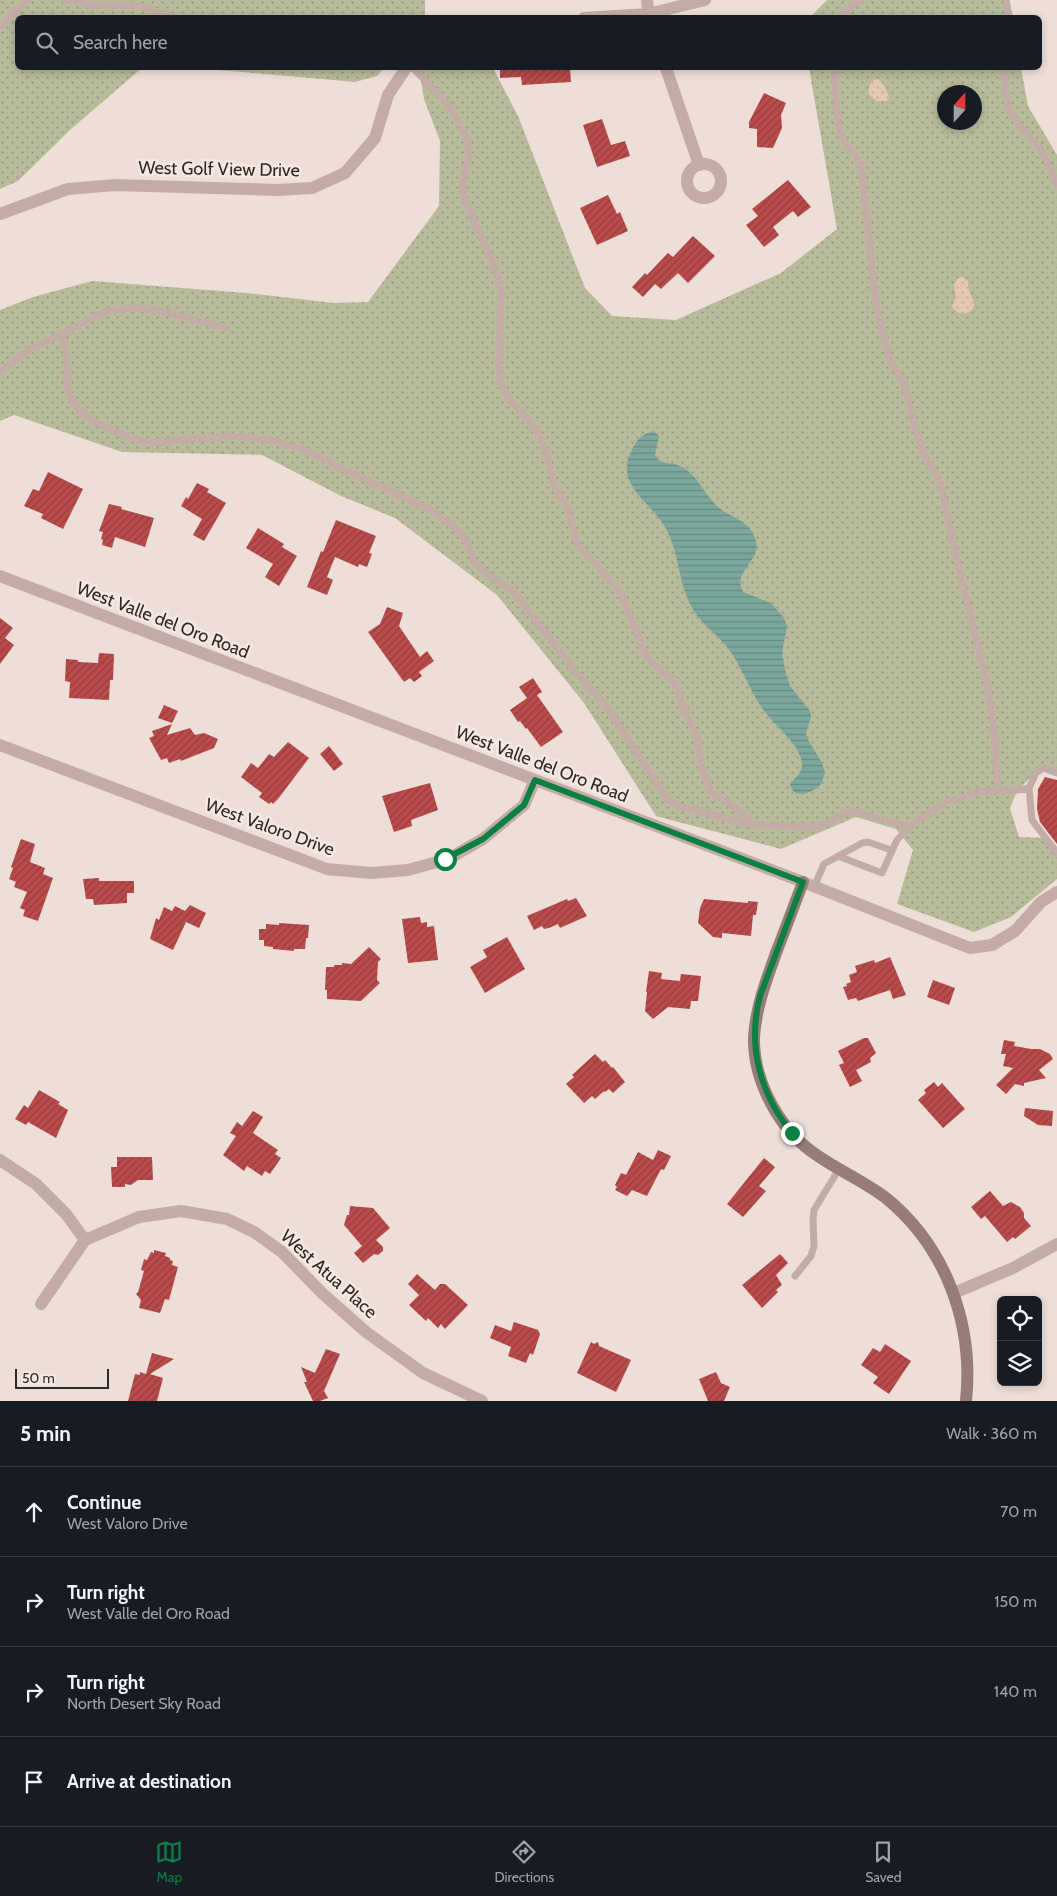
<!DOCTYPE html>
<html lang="en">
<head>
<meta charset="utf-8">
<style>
  body { margin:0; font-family:Cabin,sans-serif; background:#20242c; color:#f1f3f6 }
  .controls { position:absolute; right:15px; bottom:15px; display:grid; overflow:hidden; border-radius:8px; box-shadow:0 2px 8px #0003 }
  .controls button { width:45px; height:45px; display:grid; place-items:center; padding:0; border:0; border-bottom:1px solid #363941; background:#171b24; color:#f1f3f6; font:25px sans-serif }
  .compass { position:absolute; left:937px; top:85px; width:45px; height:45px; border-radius:50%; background:#171b24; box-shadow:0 2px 8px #0003; rotate:21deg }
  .scale { position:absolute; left:15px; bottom:12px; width:94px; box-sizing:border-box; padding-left:5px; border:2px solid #312726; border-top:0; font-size:14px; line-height:18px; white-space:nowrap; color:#312726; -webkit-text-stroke:4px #f6e9e4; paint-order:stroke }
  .stop { position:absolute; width:15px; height:15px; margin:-11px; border:4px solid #0b8043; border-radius:50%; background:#fff }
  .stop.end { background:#0b8043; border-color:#fff; box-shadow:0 1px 5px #0008 }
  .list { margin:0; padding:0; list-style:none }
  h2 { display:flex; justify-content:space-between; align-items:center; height:65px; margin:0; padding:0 20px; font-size:21px }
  h2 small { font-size:16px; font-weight:400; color:#9ea1a6 }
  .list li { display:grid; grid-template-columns:32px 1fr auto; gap:15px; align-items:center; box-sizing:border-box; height:90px; padding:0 20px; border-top:1px solid #363941 }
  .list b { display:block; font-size:19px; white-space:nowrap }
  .list p { margin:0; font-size:16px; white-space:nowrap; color:#9ea1a6 }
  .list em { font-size:16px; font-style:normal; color:#9ea1a6 }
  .icon { flex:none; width:28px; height:28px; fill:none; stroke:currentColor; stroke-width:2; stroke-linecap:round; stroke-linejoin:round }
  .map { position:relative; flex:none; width:1057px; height:1401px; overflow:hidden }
  .search { position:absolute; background:#171b24; box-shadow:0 2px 8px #0003; left:15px; right:15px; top:15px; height:55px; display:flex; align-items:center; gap:12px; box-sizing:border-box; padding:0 18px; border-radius:8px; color:#9ea1a6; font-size:19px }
  .sheet { height:425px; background:#171b24 }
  nav { display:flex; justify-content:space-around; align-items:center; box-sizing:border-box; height:70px; border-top:1px solid #363941; background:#171b24; font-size:14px; color:#9ea1a6 }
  nav a { display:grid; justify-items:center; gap:2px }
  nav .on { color:#0b8043 }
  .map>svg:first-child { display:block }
  .grass { fill:url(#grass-dots); fill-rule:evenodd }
  .sand { fill:url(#sand-dots) }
  .water { fill:url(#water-rules) }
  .building { fill:url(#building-hatch) }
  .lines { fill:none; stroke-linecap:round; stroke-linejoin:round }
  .lane { stroke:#c4aca6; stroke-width:7 }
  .street { stroke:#c4aca6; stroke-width:12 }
  .secondary { stroke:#977c78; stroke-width:12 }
  .route { stroke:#0b8043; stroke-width:6 }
  .labels { text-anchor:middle; stroke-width:5; stroke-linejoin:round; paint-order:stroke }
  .street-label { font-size:18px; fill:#312726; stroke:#f6e9e4 }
</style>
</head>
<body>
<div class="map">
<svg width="1057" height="1401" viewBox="0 0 1057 1401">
  <defs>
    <pattern id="grass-dots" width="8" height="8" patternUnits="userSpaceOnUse" patternTransform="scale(1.25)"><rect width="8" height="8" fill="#b8bb9a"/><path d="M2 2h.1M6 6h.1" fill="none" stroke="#96987d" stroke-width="1.8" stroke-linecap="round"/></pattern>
    <pattern id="sand-dots" width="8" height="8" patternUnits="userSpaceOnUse" patternTransform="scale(1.25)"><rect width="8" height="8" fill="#e6c7b1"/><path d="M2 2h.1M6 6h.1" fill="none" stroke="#c6ab98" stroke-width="1.8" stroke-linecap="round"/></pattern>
    <pattern id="water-rules" width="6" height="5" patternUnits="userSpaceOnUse" patternTransform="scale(1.25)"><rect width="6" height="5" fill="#7ba79e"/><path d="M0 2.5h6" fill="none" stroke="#658881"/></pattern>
    <pattern id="building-hatch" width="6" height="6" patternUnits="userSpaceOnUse" patternTransform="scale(1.25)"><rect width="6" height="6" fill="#b94b4b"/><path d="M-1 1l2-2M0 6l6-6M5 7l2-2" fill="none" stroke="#973e3e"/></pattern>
  </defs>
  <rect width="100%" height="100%" fill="#eeded8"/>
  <path class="grass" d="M0,0H425V15L423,18H18V68H142L71,129L18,181L0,189Z
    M827,0H1009L1013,17L809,18Z
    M196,68H384L377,76L355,82Z
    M419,68H493L518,116L585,288L612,316L676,320L781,273L837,229L809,68H1021L1028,106L1057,155V773L1040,768L1017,791L1010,808L1019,837L1049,838L1057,847V879L1011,917L974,932L897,904L913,850L896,829L856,817L781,849L656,816L584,703L497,595L395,518L341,496L262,455L122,452L14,415L0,421V310L33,297L92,281L247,293L334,303L368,302L439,206L440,141L424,99ZM944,92H974V122H944Z"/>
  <path class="sand" d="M877,79C884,82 887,91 889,98L887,101H876L869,94C868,87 870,81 877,79Z
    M962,277L968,281C968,284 968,287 969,290C971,300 978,302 971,311C963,315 956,314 952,306L956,297L954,285L958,278Z"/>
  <path class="water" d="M654,431L659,436L655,455C661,467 671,460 684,468C698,477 704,493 716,505C725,515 743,519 750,529C772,560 730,567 743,592L771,603L784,618L787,626L782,653L786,674L790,686L810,711L811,717L806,733L807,738L822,763L825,773L821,784C812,793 794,801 790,784C795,778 804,772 802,762C797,740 774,726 762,708C749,689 742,667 728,648C717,633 700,624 691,606C678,581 679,551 665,527C651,502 613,484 632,450C638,438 641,435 654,431Z"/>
  <path class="building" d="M500,68H570L571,82L522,85L521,77L500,78Z
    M764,93L786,103L781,115L782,128L773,148L757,147V129L749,128V122Z
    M602,119L611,145L625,141L630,156L597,167L583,125Z
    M788,180L811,207L798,217L793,211L773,227L779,235L764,247L746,225L758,216L752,209Z
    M608,195L617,214L620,212L628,231L597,245L580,208Z
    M693,236L715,256L688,283L678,273L661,289L655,284L643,297L632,287L645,273L647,275L668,253L673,257Z
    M48,472L83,489L63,529L41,518L43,514L24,506L33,489L39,491Z
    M197,483L209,489L207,492L226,503L204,541L193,535L202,519L181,506L186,497L188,499Z
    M109,504L122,507L121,509L154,518L145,547L115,537L112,548L102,545L103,540L101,539L103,532L99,531Z
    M336,520L376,536L369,553L372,554L367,567L359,564L358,567L335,557L327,577L333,580L327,595L307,587L321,551L323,552Z
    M258,528L284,544L282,547L297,556L279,586L265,577L273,564L246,548Z
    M387,607L403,613L399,626L420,657L427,651L434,661L419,672L422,676L414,682L410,678L404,682L368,632L380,624Z
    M0,618L13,628L5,638L14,645L0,664Z
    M99,653L114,654L113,680H110L109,700L69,698L70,682L65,681L66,659L78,660V662L98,663Z
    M533,678L542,692L537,695L563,732L541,747L527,728L526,729L520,721L518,722L510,710L527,698L519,687Z
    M164,705L178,711L172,723L158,718Z
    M172,724L167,735L190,728L195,735L204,733L218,739L214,748L181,761L180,759L169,763L167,758L161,760L149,738L154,736L152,731Z
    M288,742L309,758L278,799L273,804L271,802L269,804L259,797L262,793L241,777L251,763L258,768L269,754L274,757Z
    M329,746L343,764L334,771L320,754Z
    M1045,777L1057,780V844L1040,822L1037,809L1038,789Z
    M430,783L438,810L411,820L412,826L394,832L382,796Z
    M21,839L35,844L30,862L45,868L43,874L53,878L38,921L23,916L25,910L20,908L27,892L14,887L16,882L9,879L13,868L11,867Z
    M99,878V881H134V893H127V903L94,905L93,899H86L83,879Z
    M576,898L587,916L560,928L558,924L549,928L544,929L542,926L534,930L527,916L567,899L568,901Z
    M704,899L748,903V901L758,902L756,915H753L751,936L722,933V938L713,937L698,923L700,908Z
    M190,905L206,913L199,928L186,922L173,950L150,939L156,918L159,920L164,907L172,911L175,906L185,911Z
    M420,917L421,923L427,922V927L434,926L438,960L408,963L402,919Z
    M279,923L309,925L308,938H306L305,949H294V951L273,949V947L264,946V940H259V929H266V924L279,925Z
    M507,937L525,969L485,993L470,967L487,957L483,950Z
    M369,947L381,959L378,962L377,980L380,983L361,1001L327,999V990H325L326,967H334V965H342V963L351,964Z
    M890,957L906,995L893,999L890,990L858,1001L856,998L848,1000L843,987L847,986L846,984L851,982L849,975L857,972L855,966L874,960L875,963Z
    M649,971L662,973L661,979L680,981L681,974L701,976L698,1001H691L690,1009L668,1007L653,1019L645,1011L647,992H646Z
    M933,980L955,988L949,1005L927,997Z
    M864,1038H868L876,1053L870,1058L871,1062L856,1070L862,1081L850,1087L839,1065L844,1063L838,1051Z
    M1004,1040L1015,1042L1014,1046L1031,1049H1040L1050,1054L1053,1059L1039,1070L1046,1078L1024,1083V1086L1015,1084L1006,1094L996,1085L1013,1068L1003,1066L1006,1054H1001Z
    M595,1054L603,1062L605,1060L612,1068L613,1067L625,1082L613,1093L609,1089L605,1092L604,1091L595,1099L592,1096L584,1103L566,1084L574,1077L572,1075Z
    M934,1082L938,1087L942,1083L965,1109L943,1128L918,1100L926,1093L924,1090Z
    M39,1090L60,1102L58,1104L68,1110L56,1138L28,1122L26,1125L15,1119L24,1105L28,1108Z
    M1025,1108L1053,1111L1052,1126L1038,1125L1024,1116Z
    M253,1111L263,1117L253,1133L278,1150L275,1154L281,1158L270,1174L265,1171L262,1176L247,1166L244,1171L223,1155L236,1136L230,1133L237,1122L242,1126Z
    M658,1150L671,1156L664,1170L661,1169L647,1196L632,1190L627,1196L615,1190L617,1187L615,1185L621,1173L626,1175L638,1152L653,1160Z
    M117,1157H152L153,1180H138L131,1185L125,1184V1187H112L111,1167H117Z
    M764,1158L775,1167L759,1186L766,1191L743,1217L727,1204Z
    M990,1191L1003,1206L1011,1202L1020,1207L1024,1213V1218L1031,1226L1015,1239L1013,1237L1007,1242L985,1216L981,1219L971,1207Z
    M350,1206L373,1208L390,1228L376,1240L383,1247V1251L378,1255L374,1254L363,1263L354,1253L362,1246L344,1225L347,1215H349Z
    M154,1250L166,1253L165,1256L170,1258V1260L173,1261L172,1265L178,1267L169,1300L165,1299L160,1313L139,1308L141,1300L136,1294L138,1292L144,1271L141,1270L144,1259L147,1260L151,1252L154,1253Z
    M780,1254L788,1263L776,1275L782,1285L776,1290L778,1292L762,1308L742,1285Z
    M417,1274L435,1290L440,1284H445L468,1305L445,1329L441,1324L438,1328L428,1318L426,1321L409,1305L419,1295L408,1284Z
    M514,1322L538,1330L540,1334L533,1355L530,1353L526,1363L508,1356L511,1347L490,1338L495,1325L511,1331Z
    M591,1342L594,1344L598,1342L599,1346L631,1360L616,1392L577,1373Z
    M885,1344L911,1361L889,1394L873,1383L878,1377L861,1365L873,1348L880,1352Z
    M326,1349L340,1354L324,1391L328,1398L320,1401H313L304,1382H307L301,1367L315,1373Z
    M152,1353L174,1359L150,1374L163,1378L157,1401H128L135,1374L140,1375V1372L146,1374Z
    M716,1372L721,1383L730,1387L724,1401H708L699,1379Z"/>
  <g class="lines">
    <path class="lane" d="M65,0L93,5L141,6L175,18
      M1006,0L1009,18
      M841,18L848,8L861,0
      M0,27L18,8L29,0
      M413,68L448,104L462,127L467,140L469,156L462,185L464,198L494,265L501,289L499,371L501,385L509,399L531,422L539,436L546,452L554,485L568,510L577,543L621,593L645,654L652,663L672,679L678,690L688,719L698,740L702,771L711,792L738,809L752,824
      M837,68C833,81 837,124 842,137C847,148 858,154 861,166L876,306L890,360L903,381L913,421L925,459L937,474L942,489L950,531L986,679L994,728L998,791H1012L1029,788L1036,773L1043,768L1057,773
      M1005,68C1004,89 1006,110 1020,126C1028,135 1037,143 1043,153C1049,163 1052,175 1057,185
      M224,327C188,320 146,301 110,311C93,315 76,327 61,335L66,349L67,388L72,401L82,413L97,423L126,436L145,442L160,443L186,439L240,436L271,440L302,449L434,512L460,532L467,543L474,561L488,575L513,591L575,671L606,706L668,800L681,807L753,825L810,827L826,824L848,811L858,812L909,827
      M0,372C19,357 37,343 61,335
      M1029,788L1032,820L1057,853
      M838,856L882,873L897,840L909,827L944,803L979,792L998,791
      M814,887L824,864L862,843L868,842L891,850
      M795,1276L811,1256L814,1246L813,1220L814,1210L839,1169"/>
    <path class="street" d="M647,0L649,18
      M584,18L648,14L705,0
      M666,68L699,165
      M687 181a17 17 0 1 1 34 0a17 17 0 1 1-34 0Z
      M0,214L68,189L115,185L277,190L312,188L345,173L375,138L388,95L406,68
      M0,576L803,882L970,948L992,945L1015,931L1041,902L1057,892
      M0,745L327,869L371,873L408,870L448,859L483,839L524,805L535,780
      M0,1160L36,1184L66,1214L85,1240
      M954,1293L1013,1268L1057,1244
      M41,1304L85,1240L139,1217L181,1211L227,1219L254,1232L282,1252L323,1294L366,1332L423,1373L482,1401"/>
    <path class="secondary" d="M803,882C794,906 785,930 776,953C766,981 756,1007 754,1037C753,1083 781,1132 818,1156C840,1171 865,1182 886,1198C946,1247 974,1324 966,1401"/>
  </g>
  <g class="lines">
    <path class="route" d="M445,859L483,839L524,805L535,780L803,882L760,996C747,1046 760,1094 792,1133"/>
  </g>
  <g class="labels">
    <g class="street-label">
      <text transform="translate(219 169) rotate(1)" y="6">West Golf View Drive</text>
      <text transform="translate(163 620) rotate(21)" y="6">West Valle del Oro Road</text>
      <text transform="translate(542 764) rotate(21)" y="6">West Valle del Oro Road</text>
      <text transform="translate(270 827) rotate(20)" y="6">West Valoro Drive</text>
      <text transform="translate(329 1274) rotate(42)" y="6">West Atua Place</text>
    </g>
  </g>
</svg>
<div class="controls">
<button><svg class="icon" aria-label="locate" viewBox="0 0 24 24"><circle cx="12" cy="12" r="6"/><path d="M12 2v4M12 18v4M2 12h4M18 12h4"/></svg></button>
<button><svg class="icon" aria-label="layers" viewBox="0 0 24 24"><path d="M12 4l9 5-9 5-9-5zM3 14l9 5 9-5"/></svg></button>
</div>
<svg class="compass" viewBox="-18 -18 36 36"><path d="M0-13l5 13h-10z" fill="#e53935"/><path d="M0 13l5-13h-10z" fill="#9ea1a6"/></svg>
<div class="scale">50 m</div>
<div class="stop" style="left:445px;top:859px"></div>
<div class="stop end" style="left:792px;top:1133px"></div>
<div class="search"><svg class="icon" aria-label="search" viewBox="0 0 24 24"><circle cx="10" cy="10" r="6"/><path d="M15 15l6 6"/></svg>Search here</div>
</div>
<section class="sheet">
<h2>5 min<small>Walk · 360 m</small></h2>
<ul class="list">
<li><svg class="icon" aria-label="ahead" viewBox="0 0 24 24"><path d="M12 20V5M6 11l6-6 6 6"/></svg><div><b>Continue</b><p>West Valoro Drive</p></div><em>70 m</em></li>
<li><svg class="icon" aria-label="right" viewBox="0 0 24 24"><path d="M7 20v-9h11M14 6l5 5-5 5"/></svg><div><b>Turn right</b><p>West Valle del Oro Road</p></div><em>150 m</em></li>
<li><svg class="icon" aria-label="right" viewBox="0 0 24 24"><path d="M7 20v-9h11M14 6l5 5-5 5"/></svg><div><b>Turn right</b><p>North Desert Sky Road</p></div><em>140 m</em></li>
<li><svg class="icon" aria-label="arrive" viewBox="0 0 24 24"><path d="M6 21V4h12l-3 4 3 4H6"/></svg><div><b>Arrive at destination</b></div></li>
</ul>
</section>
<nav>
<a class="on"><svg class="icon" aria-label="map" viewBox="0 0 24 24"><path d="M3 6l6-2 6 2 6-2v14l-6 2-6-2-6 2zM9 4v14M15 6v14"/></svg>Map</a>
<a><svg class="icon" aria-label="directions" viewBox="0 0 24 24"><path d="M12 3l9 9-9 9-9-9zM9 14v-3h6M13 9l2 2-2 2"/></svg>Directions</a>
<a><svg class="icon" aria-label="saved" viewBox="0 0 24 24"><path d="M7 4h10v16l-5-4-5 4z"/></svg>Saved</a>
</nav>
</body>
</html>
